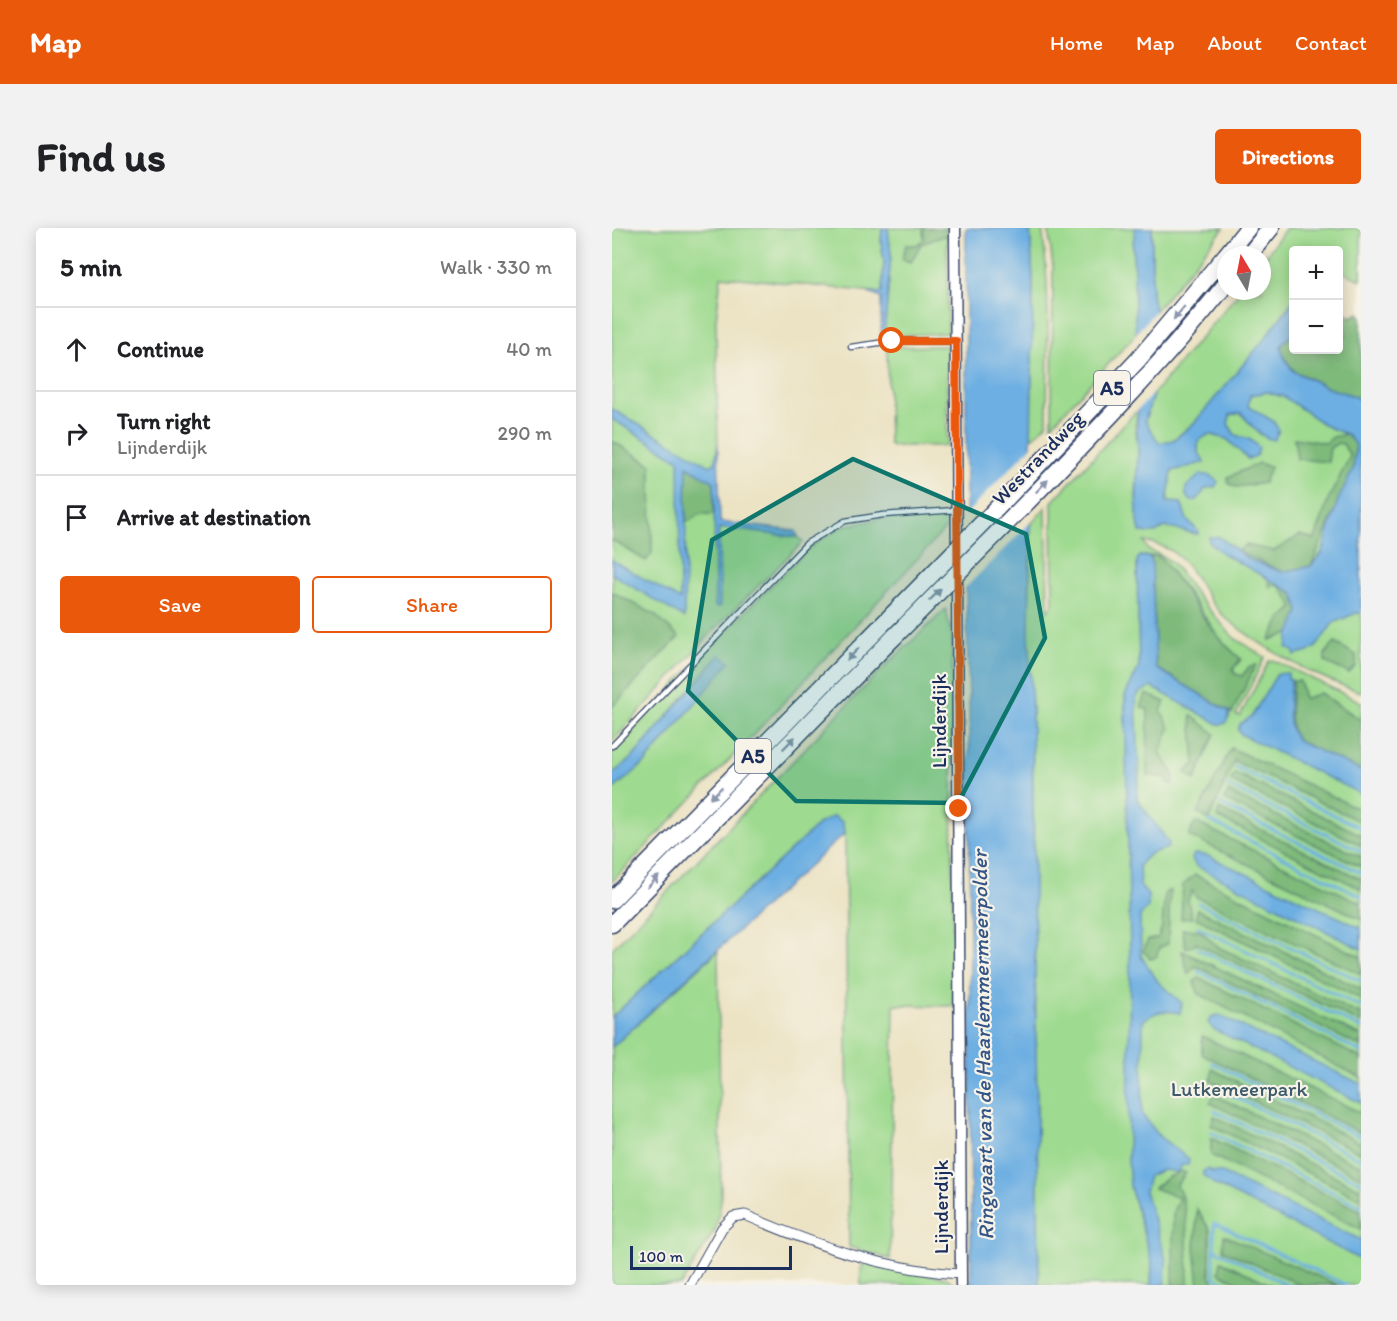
<!DOCTYPE html>
<html lang="en">
<head>
<meta charset="utf-8">
<style>
  body { margin:0; font-family:Itim,sans-serif; background:#f2f2f2; color:#202124 }
  .controls { position:absolute; right:18px; top:18px; display:grid; overflow:hidden; border-radius:6px; box-shadow:0 3px 15px #0003 }
  .controls button { width:54px; height:54px; display:grid; place-items:center; padding:0; border:0; border-bottom:2px solid #e0e0e0; background:#fff; color:#202124; font:30px sans-serif }
  .compass { position:absolute; left:605px; top:18px; width:54px; height:54px; border-radius:50%; background:#fff; box-shadow:0 3px 15px #0003; rotate:350deg }
  .scale { position:absolute; left:18px; bottom:15px; width:162px; box-sizing:border-box; padding-left:6px; border:3px solid #1b2f5e; border-top:0; font-size:16px; line-height:21px; white-space:nowrap; color:#1b2f5e; -webkit-text-stroke:4px #f7f3e8; paint-order:stroke }
  .stop { position:absolute; width:18px; height:18px; margin:-14px; border:4px solid #ea580c; border-radius:50%; background:#fff }
  .stop.end { background:#ea580c; border-color:#fff; box-shadow:0 2px 6px #0008 }
  .list { margin:0; padding:0; list-style:none }
  h2 { display:flex; justify-content:space-between; align-items:center; height:78px; margin:0; padding:0 24px; font-size:26px }
  h2 small { font-size:20px; font-weight:400; color:#757577 }
  .list li { display:grid; grid-template-columns:39px 1fr auto; gap:18px; align-items:center; box-sizing:border-box; height:84px; padding:0 24px; border-top:2px solid #e0e0e0 }
  .list b { display:block; font-size:22px; white-space:nowrap }
  .list p { margin:0; font-size:20px; white-space:nowrap; color:#757577 }
  .list em { font-size:20px; font-style:normal; color:#757577 }
  .actions { display:flex; gap:12px; padding:18px 24px }
  .actions a { flex:1; padding:14px 0; border:2px solid #ea580c; border-radius:6px; text-align:center; font-size:21px; color:#ea580c }
  .actions .main { background:#ea580c; color:#fff }
  .icon { flex:none; width:33px; height:33px; fill:none; stroke:currentColor; stroke-width:2; stroke-linecap:round; stroke-linejoin:round }
  .map { position:relative; flex:none; width:749px; height:1057px; overflow:hidden; border-radius:6px }
  header { display:flex; align-items:center; gap:36px; box-sizing:border-box; height:84px; padding:0 30px; background:#ea580c; color:#fff }
  header strong { font-size:28px }
  nav { display:flex; gap:33px; margin-inline-start:auto; font-size:21px }
  .intro { display:flex; align-items:center; justify-content:space-between; box-sizing:border-box; height:144px; padding:0 36px }
  h1 { margin:0; font-size:42px }
  .button { padding:15px 27px; border-radius:6px; background:#ea580c; color:#fff; font-size:21px; font-weight:700 }
  main { display:flex; gap:36px; padding:0 36px }
  aside { flex:1; background:#fff; border-radius:6px; box-shadow:0 3px 15px #0003 }
  .map>svg:first-child { display:block }
  .green { fill:#9eda8f; stroke:#5c8476; stroke-width:1.5; fill-rule:evenodd }
  .forest { fill:#7eba7a; stroke:#4c746c; stroke-width:1.5 }
  .water { fill:#6dafe2; stroke:#446fa0; stroke-width:1.5 }
  .pier { fill:#ece3c4 }
  .lines { fill:none; stroke-linecap:round; stroke-linejoin:round }
  .stream { stroke:#6dafe2; stroke-width:3 }
  .service-casing { stroke:#3a4a6d; stroke-width:7 }
  .minor-casing { stroke:#3a4a6d; stroke-width:11 }
  .tertiary-casing { stroke:#3a4a6d; stroke-width:13 }
  .motorway-casing { stroke:#3a4a6d; stroke-width:19 }
  .service { stroke:#fff; stroke-width:4.5 }
  .minor { stroke:#fff; stroke-width:9 }
  .tertiary { stroke:#fff; stroke-width:10 }
  .motorway { stroke:#fff; stroke-width:16 }
  .motorway-bridge-casing { stroke:#3a4a6d; stroke-width:19; stroke-linecap:butt }
  .motorway-bridge { stroke:#fff; stroke-width:16 }
  .oneway { fill:#8d97ae }
  .route { stroke:#ea580c; stroke-width:8 }
  .marked { fill:#0f766e; fill-opacity:0.2; stroke:#0f766e; stroke-width:4.5; stroke-linejoin:round }
  .labels { text-anchor:middle; stroke-width:4.5; stroke-linejoin:round; paint-order:stroke }
  .shield { fill:#f7f3e8; stroke:#5d6a87; stroke-width:1.5 }
  .shield-label { font-size:20px; font-weight:bold; fill:#1b2f5e }
  .street-label { font-size:21px; fill:#1b2f5e; stroke:#f7f3e8 }
  .park-label { font-size:21px; fill:#3c5a6a; stroke:#f7f3e8 }
  .water-label { font-size:22px; font-style:italic; fill:#345586; stroke:#f7f3e8 }
</style>
</head>
<body>
<header>
<strong>Map</strong>
<nav><a>Home</a><a>Map</a><a>About</a><a>Contact</a></nav>
</header>
<div class="intro"><h1>Find us</h1><a class="button">Directions</a></div>
<main>
<aside>
<h2>5 min<small>Walk · 330 m</small></h2>
<ul class="list">
<li><svg class="icon" aria-label="ahead" viewBox="0 0 24 24"><path d="M12 20V5M6 11l6-6 6 6"/></svg><div><b>Continue</b></div><em>40 m</em></li>
<li><svg class="icon" aria-label="right" viewBox="0 0 24 24"><path d="M7 20v-9h11M14 6l5 5-5 5"/></svg><div><b>Turn right</b><p>Lijnderdijk</p></div><em>290 m</em></li>
<li><svg class="icon" aria-label="arrive" viewBox="0 0 24 24"><path d="M6 21V4h12l-3 4 3 4H6"/></svg><div><b>Arrive at destination</b></div></li>
</ul>
<div class="actions"><a class="main">Save</a><a>Share</a></div>
</aside>
<div class="map">
<svg width="749" height="1057" viewBox="0 0 749 1057">
  <rect width="100%" height="100%" fill="#f7f3e8"/>
  <filter id="ink" filterUnits="userSpaceOnUse"><feTurbulence type="fractalNoise" baseFrequency=".0167" numOctaves="2"/><feDisplacementMap in="SourceGraphic" scale="12" xChannelSelector="R" yChannelSelector="G"/><feConvolveMatrix kernelMatrix="1 2 1 2 8 2 1 2 1" color-interpolation-filters="sRGB"/></filter>
  <filter id="wash" filterUnits="userSpaceOnUse"><feTurbulence type="fractalNoise" baseFrequency=".008" numOctaves="4" result="noise"/><feDisplacementMap in="SourceGraphic" scale="24" xChannelSelector="R" yChannelSelector="G"/><feGaussianBlur stdDeviation="1.35" result="paint"/><feColorMatrix in="noise" values="0 0 0 0 0 0 0 0 0 0 0 0 0 0 0 0 0 1.4 0 .05"/><feComposite in="paint" operator="in"/></filter>
  <g filter="url(#wash)">
    <rect width="100%" height="100%" fill="#ece3c4"/>
    <path class="green" d="M0,0H270L269,13L272,33L270,65L109,48L104,92L107,300L186,309L191,314L99,405L0,514Z
      M276,0H311L312,11L290,31L309,16L335,7L336,105L272,108L279,27Z
      M418,0H430C439,65 435,131 435,196L419,211L421,52Z
      M436,0H523L521,17L524,106L440,197L441,39Z
      M540,0H612L543,83L540,65Z
      M674,0H749V52L727,42L726,22H682L681,73L651,113L583,194L561,212L547,215L533,193L541,166L628,63H650V33Z
      M335,118V218H279L277,215L275,123L278,119Z
      M655,164L672,169L716,199L734,206L744,217L710,325L699,338L671,344L638,332L607,309L610,325L681,365L687,425L704,419L721,395L744,385H749V464C703,449 655,423 616,392C584,366 581,318 532,314L536,322L546,326L560,334L587,370L622,410L653,429L624,487L628,488L657,433L661,432L749,474V492L708,465L678,484L681,508L676,485L679,452L666,446L640,488L749,559V1057H547V1034L518,958L540,1035L539,1057H427L420,485L417,403L419,296L434,279L436,383L441,376L440,274L526,181L523,198L526,218L524,269L527,298L547,302L553,299L584,306L586,303L575,292L569,275L555,274L560,243L592,234L586,224V213L597,206L615,211L636,231L639,212L623,207L616,196L618,187L628,185L648,206L647,185L635,178L637,167ZM528,328H539L550,332L577,366L613,418L629,431L621,441L623,446L630,448L638,438L620,485L618,484L617,490L530,454L513,495V468L527,439L525,332Z
      M334,287L333,301L146,502L0,654V562L33,535L118,434L107,427L21,529L0,546V524L104,413L196,321L230,298L277,290Z
      M334,381L340,408L341,778L282,777L278,1031L237,1019L233,605L230,594L208,595L0,789V721L266,445Z
      M106,723L109,973L104,1000L69,1057H0V819Z
      M251,1035L335,1050L342,1057H249V1042Z"/>
    <path class="forest" d="M311,0H335V7L309,16L299,34L290,31L294,17H304L312,11Z
      M727,79L739,89L747,85L749,88V172L739,167L719,161L682,143L672,129L669,118L678,108L681,110L682,122H701L706,125L710,122H726L727,105L734,108L733,97L727,94Z
      M734,206L744,217L741,241L699,338L671,344L625,323L634,317L662,323L688,307L703,311L716,272L738,228L731,216L726,215L718,220L716,234L685,231L682,210L714,215L721,209Z
      M0,213L39,236L40,325L34,333L0,312Z
      M647,235L658,239L652,255L624,259L616,255V249Z
      M74,238L102,253V286H88L74,295Z
      M539,328H546L550,332C577,364 597,405 629,431L621,441L623,446L630,448L638,438L644,437L620,485L544,440Z
      M656,350L681,365L687,383L679,405L658,412L668,392L681,380C678,371 673,367 669,359L663,357L658,359Z
      M0,364L42,386L67,409L0,479Z
      M723,415L744,427V438L737,445L713,434V426Z
      M681,453H688L692,471L708,465L749,492V543L686,513C673,499 680,470 681,453Z
      M534,466L553,474L549,483L558,500L548,524L562,547L561,556L556,555L555,549L535,548L536,482L529,479Z
      M579,487L603,506L583,552L573,544L583,536Z
      M619,520L749,582V594L622,533L597,592L586,585Z
      M623,545L749,607V617L618,553Z
      M616,564L749,629V639L612,572Z
      M607,581L749,651V661L605,589Z
      M583,594L749,675V691L577,608Z
      M583,647L749,729V746L584,669L580,663L576,672L580,690L569,691L571,657Z
      M558,662L556,716L548,719L544,729L539,731L531,723L536,712L546,710L550,699L553,665Z
      M585,681L749,761V771L584,690Z
      M570,701L588,702L606,719L749,787V795L587,717L584,714L582,717L574,720Z
      M570,723L749,808V819L584,738L576,746Z
      M587,750L749,830V850L587,766L582,754Z
      M590,808L749,885V905L590,826Z
      M600,841L749,915V925L599,853Z
      M602,867L749,938V949L598,875Z
      M602,888L749,961V971L599,897Z
      M599,910L749,983V1001L599,927Z
      M569,943L574,945L564,958C578,973 575,1034 576,1057H561V984L567,970L542,960L556,949Z
      M585,981L598,1002V1048L604,1057H587L583,1020Z
      M612,1007L726,1057H689L611,1022Z
      M609,1033L660,1057H632L607,1045Z"/>
    <path class="water" d="M270,0H276L279,27L272,108H269V70L255,64L270,65L272,33L269,13Z
      M354,0H418L421,52L417,403L420,485L427,1057H359L357,476L354,361Z
      M523,0H540V65L543,83L541,166L533,193L547,215L562,212L583,194L651,113L681,73V110L677,109L669,118L672,129L681,143L719,161L739,167L749,172V385H744L721,395L704,419L694,425H687L683,428L681,423L675,420L677,408L687,383L681,365L610,325L597,314V309H607L638,332L670,344L699,338L710,325L726,272L741,241L744,217L734,206L716,199L672,169L655,164L638,167L636,178L661,193L667,202L662,212C648,210 638,195 629,185L618,187L616,196L623,207L639,212L647,220L644,228L636,231L615,211L597,206L586,213V224L593,234L560,243L555,274L569,275L575,292L586,303V306L553,299L543,305L528,304C521,275 527,247 526,218C525,204 524,195 526,181L521,17Z
      M0,181L98,238L103,235L106,216L108,294L184,303L186,309L107,300L108,379H103L102,254L75,238L72,390L0,346V332L68,372L67,232L0,191Z
      M589,246L599,248L606,254L603,259L594,260L585,272L579,273L574,268V259Z
      M528,328L538,329L540,335L544,440L618,484L614,495L608,497L540,459L528,464L524,470L527,545L525,571L557,615L556,620L539,625L527,637L528,658L536,667V679L528,688L529,728L547,755L570,775L568,785C553,782 542,783 531,793L530,886L548,909L577,931L576,937H570L566,944L550,942L537,948L533,963L554,1032L553,1057H539L540,1035L518,958L516,932L518,726L513,468L527,439L525,332Z
      M108,427L118,434L33,535L0,562V546L21,529Z
      M676,445V450L679,452C678,471 671,497 686,513L749,543V566L630,507L626,502L628,496L640,488L665,446Z
      M222,588L230,594L233,605L0,819V789L208,595Z
      M582,626L594,627L749,700V721L584,638L580,631Z
      M607,787L749,856V875L601,801L596,795L599,789Z
      M596,941L600,944H608L749,1012V1032L602,956L591,947V943Z"/>
    <path class="pier" d="M546,80L544,162L523,185L521,109Z
      M422,216V291L351,362V289Z"/>
    <g class="lines">
      <path class="stream" d="M623,539L749,600
        M616,558L749,623
        M608,576L749,645
        M598,593L749,668
        M586,675L749,753
        M586,699L749,779
        M586,721L749,800
        M586,743L749,824
        M600,835L749,909
        M605,860L749,931
        M603,883L749,954
        M599,904L749,978
        M602,1021L676,1057
        M619,1057L602,1049V995L734,1057"/>
    </g>
  </g>
  <g filter="url(#ink)">
    <g class="lines">
      <defs>
        <path id="service" d="M239,119L280,113H344
          M0,518L195,315L233,293L271,287L345,282"/>
        <path id="minor" d="M78,1057L110,1000L121,989L133,987C203,1017 273,1042 349,1046"/>
        <path id="tertiary" d="M343,0L349,1057"/>
        <path id="motorway" d="M614,27L636,0
          M637,27L659,0
          M390,275L525,133L614,27
          M390,300C467,221 545,142 614,56
          M0,672L282,385
          M0,696L282,409"/>
      </defs>
      <use href="#service" class="service-casing"/>
      <use href="#minor" class="minor-casing"/>
      <use href="#tertiary" class="tertiary-casing"/>
      <use href="#motorway" class="motorway-casing"/>
      <use href="#service" class="service"/>
      <use href="#minor" class="minor"/>
      <use href="#tertiary" class="tertiary"/>
      <use href="#motorway" class="motorway"/>
      <defs>
        <path id="motorway-bridge" d="M282,385L390,275
          M282,409L390,300"/>
      </defs>
      <use href="#motorway-bridge" class="motorway-bridge-casing"/>
      <use href="#motorway-bridge" class="motorway-bridge"/>
    </g>
    <defs><path id="oneway-solid" d="M-6-.8H1V-3.2L6.5 0L1 3.2V.8H-6Z" transform="scale(1.5)"/></defs>
    <g class="oneway">
      <use href="#oneway-solid" transform="translate(567 85) rotate(130)"/>
      <use href="#oneway-solid" transform="translate(430 258) rotate(-46)"/>
      <use href="#oneway-solid" transform="translate(323 367) rotate(-45)"/>
      <use href="#oneway-solid" transform="translate(241 426) rotate(135)"/>
      <use href="#oneway-solid" transform="translate(177 515) rotate(-45)"/>
      <use href="#oneway-solid" transform="translate(104 565) rotate(135)"/>
      <use href="#oneway-solid" transform="translate(41 654) rotate(-46)"/>
    </g>
  </g>
  <g class="lines" filter="url(#ink)">
    <path class="route" d="M280,113H344L347,581"/>
  </g>
  <path class="marked" d="M241,231L414,306L433,410L346,575L184,573L76,463L100,312Z"/>
  <g class="labels">
    <g class="shield">
      <rect x="482" y="143" width="36" height="34" rx="4.5"/>
      <rect x="123" y="511" width="36" height="34" rx="4.5"/>
    </g>
    <g class="shield-label">
      <text x="500" y="167">A5</text>
      <text x="141" y="535">A5</text>
    </g>
    <g class="street-label">
      <text transform="translate(426 230) rotate(-46)" y="7">Westrandweg</text>
      <text transform="translate(327 493) rotate(-90)" y="7">Lijnderdijk</text>
      <text transform="translate(329 979) rotate(-90)" y="7">Lijnderdijk</text>
    </g>
    <g class="park-label">
      <text x="627" y="868">Lutkemeerpark</text>
    </g>
    <g class="water-label">
      <text transform="translate(370 817) rotate(-91)" y="8">Ringvaart van de Haarlemmermeerpolder</text>
    </g>
  </g>
</svg>
<div class="controls">
<button>+</button>
<button>−</button>
</div>
<svg class="compass" viewBox="-18 -18 36 36"><path d="M0-13l5 13h-10z" fill="#e53935"/><path d="M0 13l5-13h-10z" fill="#757577"/></svg>
<div class="scale">100 m</div>
<div class="stop" style="left:280px;top:113px"></div>
<div class="stop end" style="left:347px;top:581px"></div>
</div>
</main>
</body>
</html>
